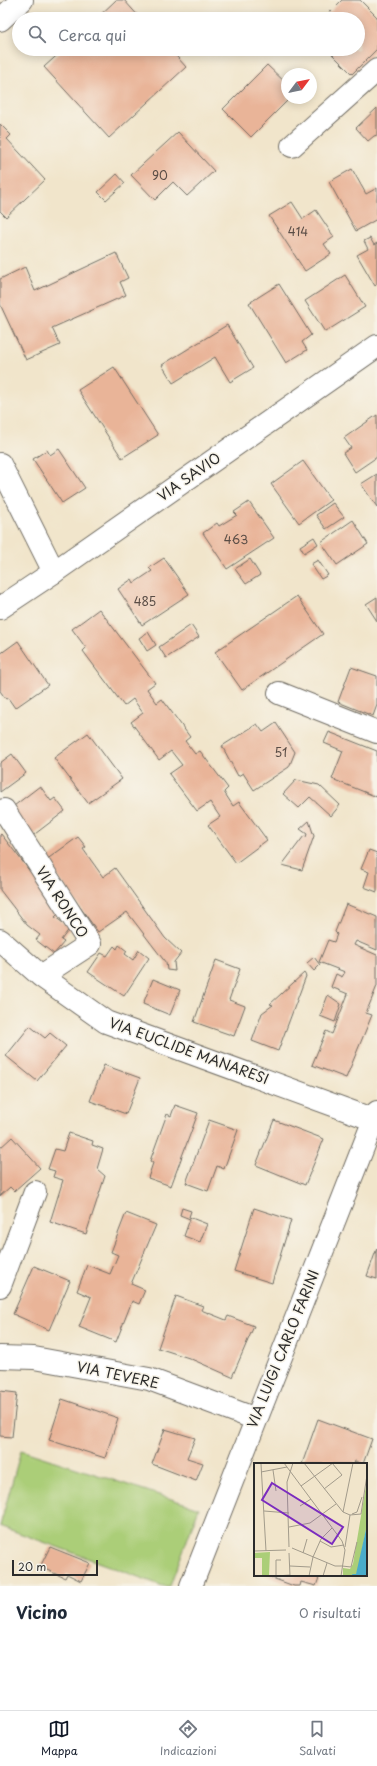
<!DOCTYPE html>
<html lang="it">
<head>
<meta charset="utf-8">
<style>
  body { margin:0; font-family:"Playpen Sans",sans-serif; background:#f6f6f7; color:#1f2937 }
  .compass { position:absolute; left:281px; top:68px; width:36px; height:36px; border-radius:50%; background:#fff; box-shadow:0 2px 10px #0003; rotate:58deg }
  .scale { position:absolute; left:12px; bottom:10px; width:86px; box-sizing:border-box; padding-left:4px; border:2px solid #2b2b2b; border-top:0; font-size:11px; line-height:14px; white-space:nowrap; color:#2b2b2b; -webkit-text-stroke:3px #f7f3e8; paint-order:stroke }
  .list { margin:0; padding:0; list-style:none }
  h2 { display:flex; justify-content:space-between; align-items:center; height:52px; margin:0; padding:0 16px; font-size:17px }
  h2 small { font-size:13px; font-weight:400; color:#747a83 }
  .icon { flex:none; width:22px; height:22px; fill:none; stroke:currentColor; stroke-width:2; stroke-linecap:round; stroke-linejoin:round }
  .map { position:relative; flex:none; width:377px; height:1586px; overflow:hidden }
  .search { position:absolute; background:#fff; box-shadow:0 2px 10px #0003; left:12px; right:12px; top:12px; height:44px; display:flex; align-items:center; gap:10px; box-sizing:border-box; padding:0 14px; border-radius:22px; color:#747a83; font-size:15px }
  .sheet { height:124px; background:#fff }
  nav { display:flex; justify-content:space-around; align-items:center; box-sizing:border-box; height:56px; border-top:1px solid #e0e1e3; background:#fff; font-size:11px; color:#747a83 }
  nav a { display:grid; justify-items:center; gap:2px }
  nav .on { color:#111827 }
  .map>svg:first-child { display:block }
  .green { fill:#abce78; stroke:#6b7c52 }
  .building { fill:#e9b498 }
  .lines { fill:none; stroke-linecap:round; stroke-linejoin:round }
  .street-casing { stroke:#706c63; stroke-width:24 }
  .secondary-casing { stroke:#706c63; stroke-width:24 }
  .street { stroke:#fff; stroke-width:22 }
  .secondary { stroke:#fff; stroke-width:22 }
  .labels { text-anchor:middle; stroke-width:3; stroke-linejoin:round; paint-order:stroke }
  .number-label { font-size:12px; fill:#5a4d46 }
  .street-label { font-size:14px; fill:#2b2b2b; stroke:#f7f3e8 }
  .inset-road { fill:none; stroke:#a29b8b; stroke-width:1 }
  .view { fill:#7b2cbf; fill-opacity:0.15; stroke:#7b2cbf; stroke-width:2 }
  .inset-edge { fill:none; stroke:#2b2b2b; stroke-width:2 }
</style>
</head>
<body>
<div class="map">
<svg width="377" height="1586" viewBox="0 0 377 1586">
  <rect width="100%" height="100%" fill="#f7f3e8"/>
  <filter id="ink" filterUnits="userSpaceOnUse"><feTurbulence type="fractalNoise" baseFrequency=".025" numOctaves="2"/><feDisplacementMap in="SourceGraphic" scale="8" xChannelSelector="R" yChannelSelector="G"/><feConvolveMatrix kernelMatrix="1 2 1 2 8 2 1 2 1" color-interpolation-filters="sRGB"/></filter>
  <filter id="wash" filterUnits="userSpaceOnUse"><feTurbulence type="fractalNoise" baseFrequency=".012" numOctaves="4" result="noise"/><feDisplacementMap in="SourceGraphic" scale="16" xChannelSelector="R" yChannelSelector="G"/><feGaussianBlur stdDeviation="0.9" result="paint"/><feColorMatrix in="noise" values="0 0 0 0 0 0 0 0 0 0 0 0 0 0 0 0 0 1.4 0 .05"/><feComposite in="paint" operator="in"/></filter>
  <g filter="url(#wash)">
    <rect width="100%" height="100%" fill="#f1e5cb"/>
    <path class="green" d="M21,1450L199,1508L170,1586H163L0,1526Z"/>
    <g id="blocks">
      <path class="building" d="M116,0H124L141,19H96Z
        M342,0H360L377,17V49L352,74L327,49H358V19H323Z
        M64,49H170L186,67L109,138L44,67Z
        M267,65L287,84V98H290L251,137L223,109Z
        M377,108V135L374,136L368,141L356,128Z
        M0,124L11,135L7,139L45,180L6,217L0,211Z
        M178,132L214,171L187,196L173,182L155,200L131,175Z
        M352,169L366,194L377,188V219L356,231L329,182Z
        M117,174L125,183L106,200L98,192Z
        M292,202L303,219L316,210L334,237L324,244L331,254L305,271L269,216Z
        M370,238L374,245L377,243V284L375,286L357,255L368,249L364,241Z
        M116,253L128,278L120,282L126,295L52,328L60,345L26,360L0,304V279L25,267L35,291Z
        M345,275L365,307L325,332L305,301Z
        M279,284L311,335L302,342L307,350L286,363L249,303Z
        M227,325L253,368L230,382L215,357L173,383L162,365Z
        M114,367L158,435L122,458L78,390Z
        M377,415V457L355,472L343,453L351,448L344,438Z
        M59,449L85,488L62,503L33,459L47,450L50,455Z
        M303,461L331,500L299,523L271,484Z
        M377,474V507L361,484Z
        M249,502L274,538L227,569L203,533L217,523L219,526L237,515L234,512Z
        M333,503L344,517L326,529L316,515Z
        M353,520L368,544L337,565L321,542Z
        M314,537L318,544L304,553L300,546Z
        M164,558L189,594L142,625L118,589L132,579L134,583L152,571L149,568Z
        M250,559L260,575L246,584L235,569Z
        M318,560L328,575L321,579L311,564Z
        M297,596L323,634L242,690L215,652Z
        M377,597V621L366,604Z
        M99,609L155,683L147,689L157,703L162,699L190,737L185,741L195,754L200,751L228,788L224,792L233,806L239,802L267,840L236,863L208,825L220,817L210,802L197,811L169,774L182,765L171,751L159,760L131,722L143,713L133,699L124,706L83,651L86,648L72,629Z
        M191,625L199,637L166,658L159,647Z
        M148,632L156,645L147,651L139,638Z
        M18,641L48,685L15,708L8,698L6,699L0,691V654Z
        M351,667L377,676V705L373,716L338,702Z
        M276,723L295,752L289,767L254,790L243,773L238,776L222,746L257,724L263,732Z
        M329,732L377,751V797L332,779L343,751L324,743Z
        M88,733L122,779L88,803L54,758Z
        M12,754L26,773L0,792V763Z
        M296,780L319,785L340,805L331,816L310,797L299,808L283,794Z
        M40,786L51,801L55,798L65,811L31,837L10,809Z
        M309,821L314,836L302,870L282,865L304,836L306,837L307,834L300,829Z
        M1,834L61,911L55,917L70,928L61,940L64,942L54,954L36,940L40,935L27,925L0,890V835Z
        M78,837L86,847L83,849L103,877L115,868L165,938L181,953L174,962L175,971L167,970L166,963L127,912L98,932L46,860Z
        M369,850L377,853V892L364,887L369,872L361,869Z
        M346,904L377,917V950L356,941L354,945L377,955V986L366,1013L372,1015L346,1078L312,1065L326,1031L332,1034L348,994L331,987L336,974L342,977L345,972L319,962L328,940L334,942L337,934L335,932Z
        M119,945L127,951L125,954L133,960L139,950L149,958L124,996L88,972L101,953L107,956L114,946L117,949Z
        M314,957L320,965L314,971L307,963Z
        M216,960L240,969L229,1000L245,1006L234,1036L194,1022Z
        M304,973L306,976L278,1051L252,1041L262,1013L273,1005L270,1004Z
        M153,979L180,990L170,1015L143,1004Z
        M328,995L341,1004L335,1022L320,1016Z
        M30,1026L45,1038L50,1033L66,1046L37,1081L6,1056Z
        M104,1065L140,1078L126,1114L90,1101Z
        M175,1105L198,1113L171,1186L148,1178L153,1163L150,1161L167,1114L171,1116Z
        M209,1120L238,1130L224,1169L217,1166L208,1191L186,1183Z
        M274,1120L324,1139L305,1185L256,1165Z
        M69,1133L93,1141L92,1145L103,1149L97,1169L105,1176L86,1234L50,1222L63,1180L53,1177L55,1171L48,1169L55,1149L63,1151Z
        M12,1137L40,1168L14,1191L10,1187L0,1196V1148Z
        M182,1208L191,1211L189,1217L207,1224L200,1242L184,1236L190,1219L180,1215Z
        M254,1208L291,1220L272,1283L234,1271Z
        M126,1213L156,1225L131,1284L145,1290L139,1304L132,1301L116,1342L79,1327L91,1297L77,1291L87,1265L110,1274L118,1255L111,1252Z
        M377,1248V1279L367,1276Z
        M34,1266L70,1281L49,1330L13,1314Z
        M176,1296L203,1306L201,1310L226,1320L228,1316L254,1326L232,1377L189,1358L158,1348Z
        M0,1391L17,1393L12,1437L0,1436Z
        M62,1399L118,1418L105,1458L49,1440Z
        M318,1419L372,1439L363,1464L355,1461L354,1464H302Z
        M165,1429L195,1438L187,1458L203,1463L196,1481L152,1464Z
        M50,1547L90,1563L81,1581L67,1574L65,1578L40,1567Z
        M264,1575H320L316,1586L301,1582L300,1586H294Z"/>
    </g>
  </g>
  <g filter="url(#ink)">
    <use href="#blocks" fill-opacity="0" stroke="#706c63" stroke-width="1"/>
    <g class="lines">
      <defs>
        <path id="street" d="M0,20L22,0
          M292,146L377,70
          M0,464L54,572
          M279,693L377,732
          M4,810L90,944L41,976
          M0,940L41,976L106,1022L377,1121
          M0,1286L35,1192
          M0,1357L34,1358L149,1379L256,1419
          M191,1586L377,1112"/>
        <path id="secondary" d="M0,608L54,572L377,346"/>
      </defs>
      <use href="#street" class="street-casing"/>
      <use href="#secondary" class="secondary-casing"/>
      <use href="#street" class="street"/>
      <use href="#secondary" class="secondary"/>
    </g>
  </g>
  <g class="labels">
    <g class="number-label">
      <text x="160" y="180">90</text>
      <text x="298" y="236">414</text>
      <text x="236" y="544">463</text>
      <text x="145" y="606">485</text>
      <text x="281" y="757">51</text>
    </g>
    <g class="street-label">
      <text transform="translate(189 477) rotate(-35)" y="5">VIA SAVIO</text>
      <text transform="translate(62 902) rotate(57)" y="5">VIA RONCO</text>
      <text transform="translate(189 1051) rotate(20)" y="5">VIA EUCLIDE MANARESI</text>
      <text transform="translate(283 1349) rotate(-68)" y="5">VIA LUIGI CARLO FARINI</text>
      <text transform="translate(118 1375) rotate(12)" y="5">VIA TEVERE</text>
    </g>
  </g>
  <g transform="translate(254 1463)">
    <rect width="113" height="113" fill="#f1e5cb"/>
    <path d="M113,17V62L104,106L102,112L89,113V105L96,106L99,101ZM16,89L15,112H8V95H0V90Z" fill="#abce78"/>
    <path d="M113,62V113H99L98,111H102Z" fill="#4aacca"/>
    <path class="inset-road" d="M30,0L88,78L91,87L87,113M50,0L89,49M7,1L12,88M19,7L22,28M7,9L33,4M47,23L79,0M70,26L88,12L78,0M46,43L57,36M10,48L35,50M98,51L103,49L108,34M96,52L107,51L113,12M35,64L56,60L82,41M66,78L77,84L90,82M35,84L33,19L39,0M91,84L96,52L89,49L99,0M38,85L81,103H88M0,88L32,87M35,90L36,113M49,90L53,76M59,94L67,76L78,65M27,97H22V113L36,112M36,103L56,104M88,103L97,104L103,79M55,113L59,94M69,113L73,100"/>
    <path class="view" d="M18,20L89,64L78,81L8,37Z"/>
    <rect width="113" height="113" class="inset-edge"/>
  </g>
</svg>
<svg class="compass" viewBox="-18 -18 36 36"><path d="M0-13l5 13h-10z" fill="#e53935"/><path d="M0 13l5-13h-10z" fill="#747a83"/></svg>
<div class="scale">20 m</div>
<div class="search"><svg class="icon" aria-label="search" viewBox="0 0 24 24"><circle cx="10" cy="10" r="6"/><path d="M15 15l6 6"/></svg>Cerca qui</div>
</div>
<section class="sheet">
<h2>Vicino<small>0 risultati</small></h2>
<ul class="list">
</ul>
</section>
<nav>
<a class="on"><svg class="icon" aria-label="map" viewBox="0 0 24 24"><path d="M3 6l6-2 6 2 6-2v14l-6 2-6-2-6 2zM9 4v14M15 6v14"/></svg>Mappa</a>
<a><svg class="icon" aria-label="directions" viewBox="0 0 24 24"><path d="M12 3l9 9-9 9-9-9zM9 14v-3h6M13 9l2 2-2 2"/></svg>Indicazioni</a>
<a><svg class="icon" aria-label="saved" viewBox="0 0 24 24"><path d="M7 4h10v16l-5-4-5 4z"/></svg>Salvati</a>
</nav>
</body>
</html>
